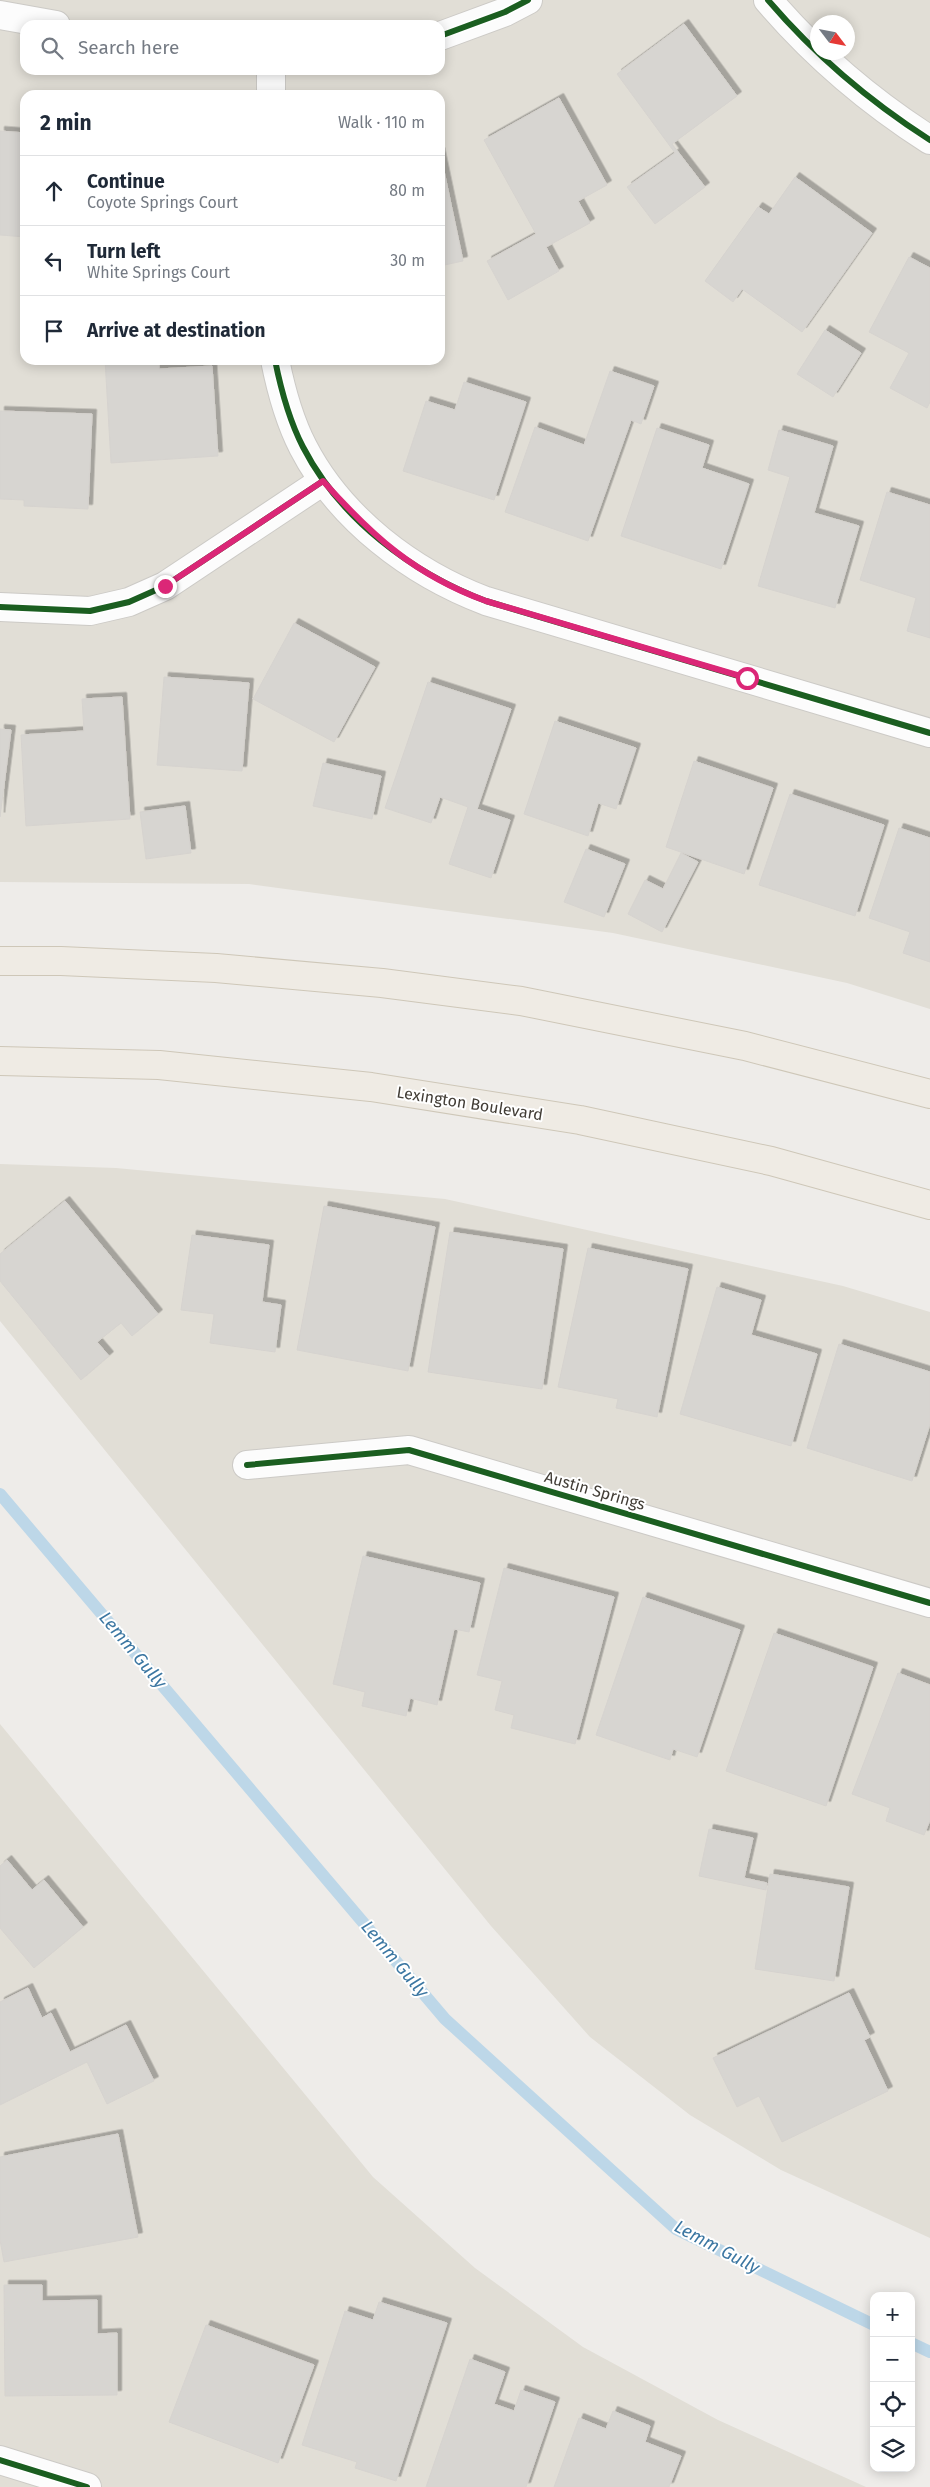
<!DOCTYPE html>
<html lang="en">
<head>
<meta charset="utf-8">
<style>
  body { margin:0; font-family:"Fira Sans",sans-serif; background:#f6f6f7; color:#1f2937 }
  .controls { position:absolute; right:15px; bottom:15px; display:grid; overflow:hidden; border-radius:10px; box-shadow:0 2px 12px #0003 }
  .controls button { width:45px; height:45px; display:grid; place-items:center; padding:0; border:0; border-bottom:1px solid #e0e1e3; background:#fff; color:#1f2937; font:25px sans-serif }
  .compass { position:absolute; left:810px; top:15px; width:45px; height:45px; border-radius:50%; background:#fff; box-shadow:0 2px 12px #0003; rotate:122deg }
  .stop { position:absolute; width:15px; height:15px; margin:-11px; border:4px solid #db2777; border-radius:50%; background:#fff }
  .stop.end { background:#db2777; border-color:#fff; box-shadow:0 1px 5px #0008 }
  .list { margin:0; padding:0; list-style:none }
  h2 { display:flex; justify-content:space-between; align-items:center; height:65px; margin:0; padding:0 20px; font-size:21px }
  h2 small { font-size:16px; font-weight:400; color:#747a83 }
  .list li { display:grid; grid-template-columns:32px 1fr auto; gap:15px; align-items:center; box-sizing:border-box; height:70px; padding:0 20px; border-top:1px solid #e0e1e3 }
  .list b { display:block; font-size:19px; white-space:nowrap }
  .list p { margin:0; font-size:16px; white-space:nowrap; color:#747a83 }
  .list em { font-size:16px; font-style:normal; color:#747a83 }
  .icon { flex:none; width:28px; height:28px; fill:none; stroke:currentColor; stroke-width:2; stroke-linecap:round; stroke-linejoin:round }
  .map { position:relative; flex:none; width:930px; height:2487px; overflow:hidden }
  .search { position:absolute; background:#fff; box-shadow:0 2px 12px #0003; left:20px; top:20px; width:425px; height:55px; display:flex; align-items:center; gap:12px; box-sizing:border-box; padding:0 18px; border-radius:15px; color:#747a83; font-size:19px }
  .panel { position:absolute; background:#fff; box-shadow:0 2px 12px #0003; left:20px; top:90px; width:425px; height:275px; border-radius:15px }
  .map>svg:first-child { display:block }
  .residential { fill:#e1ded6; fill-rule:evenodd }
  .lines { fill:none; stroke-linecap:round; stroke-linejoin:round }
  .stream { stroke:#bdd7e8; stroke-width:12 }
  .building { fill:#d7d5d1; stroke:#d6d3cf; filter:url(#shadow) }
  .minor-casing { stroke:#cccac6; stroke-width:30 }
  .major-casing { stroke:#cec7b8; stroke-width:30 }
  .minor { stroke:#fcfcfc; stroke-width:28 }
  .major { stroke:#efebe4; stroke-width:28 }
  .cycleway-casing { stroke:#fff; stroke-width:9 }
  .cycleway { stroke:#1b5e20; stroke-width:6 }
  .route { stroke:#db2777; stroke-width:6 }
  .labels { text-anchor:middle; stroke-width:4; stroke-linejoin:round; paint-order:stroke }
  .street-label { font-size:16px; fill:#423d36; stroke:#fff }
  .water-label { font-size:18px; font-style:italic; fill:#3c77a2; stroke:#fff }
</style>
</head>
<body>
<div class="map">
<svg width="930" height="2487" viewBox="0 0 930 2487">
  <defs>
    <filter id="shadow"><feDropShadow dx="4.5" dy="-4.5" stdDeviation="0" flood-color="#0004"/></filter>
  </defs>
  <rect width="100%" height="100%" fill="#eeece9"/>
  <path class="residential" d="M0,0H930V1009L847,983L613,933L249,884L0,882ZM818,22H848V52H818ZM25,25H440V70H25ZM25,95H440V360H25Z
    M0,1164L116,1168L445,1199L843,1286L930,1312V2238L781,2170L690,2115L590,2037L491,1926L0,1321Z
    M0,1724L373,2177L475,2268L583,2347L718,2420L866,2487H0Z"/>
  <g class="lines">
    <path class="stream" d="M0,1494L445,2019L676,2229L874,2325
      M911,2343L930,2352"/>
  </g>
  <path class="building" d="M684,24L737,96L672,144L705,187L655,224L627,187L675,153L617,74Z
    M559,98L607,185L578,201L590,223L546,247L559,271L508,300L487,261L536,234L484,140Z
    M0,131L25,133V237L0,235Z
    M440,152L463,261L440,266Z
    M795,177L872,233L802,332L742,289L733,302L705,281L758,207L769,214Z
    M909,257L930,268V402L927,408L890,388L909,353L869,332Z
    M825,330L861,353L833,397L797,374Z
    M105,360H159V369L212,366L218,456L111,463Z
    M610,371L654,386L641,424L631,420L588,541L505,512L535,427L584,445Z
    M464,382L526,402L494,500L403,471L426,401L455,410Z
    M0,411L92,414L88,509L24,506V500L0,499Z
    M657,428L709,445L702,468L749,484L721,569L621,536Z
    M779,430L833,446L814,513L859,526L835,608L758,586L790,477L768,470Z
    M887,492L930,505V638L907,631L916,598L860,580Z
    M294,623L375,667L334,742L253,699Z
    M164,677L249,683L242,771L157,765Z
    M428,682L511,709L477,809L510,820L491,878L449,864L468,807L440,797L431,823L385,808Z
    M122,697L130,819L26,826L21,735L84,731L82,699Z
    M555,721L636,748L616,809L598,803L588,836L524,814Z
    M0,729L11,730L0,817Z
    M694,761L773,788L744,874L666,847Z
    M323,763L381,776L372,819L313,806Z
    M790,794L884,825L855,916L759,885Z
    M185,806L191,853L146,859L140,812Z
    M899,828L930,838V962L903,953L910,932L869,918Z
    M586,849L625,864L604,917L564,902Z
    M681,853L698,862L662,932L628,914L645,880L663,889Z
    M65,1201L158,1314L132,1336L121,1323L97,1342L109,1356L81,1380L0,1281V1254Z
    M324,1206L435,1227L408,1371L297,1350Z
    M450,1232L563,1249L542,1389L428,1372Z
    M192,1235L269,1245L262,1302L281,1305L275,1352L210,1343L214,1314L181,1310Z
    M588,1248L688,1269L657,1417L616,1408L618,1399L558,1387Z
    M717,1287L761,1300L751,1335L817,1354L791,1446L680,1414Z
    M839,1344L930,1372V1424L912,1481L807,1448Z
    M363,1556L480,1583L469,1632L454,1629L437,1705L410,1698L406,1716L362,1706L365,1692L333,1684Z
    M504,1568L614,1597L575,1744L511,1728L514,1715L495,1710L502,1681L477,1675Z
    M643,1597L740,1630L697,1757L673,1749L670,1760L596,1735Z
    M774,1633L873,1667L826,1806L726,1771Z
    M898,1673L930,1685V1820L924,1835L886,1821L890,1808L852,1794Z
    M709,1829L753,1838L744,1878L767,1883L766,1890L699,1876Z
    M7,1860L32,1890L44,1880L83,1927L34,1968L0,1928V1866Z
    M770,1874L849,1887L834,1981L755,1969Z
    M28,1988L42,2018L51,2013L70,2052L126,2025L154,2081L107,2104L87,2062L0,2105V2002Z
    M849,1993L870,2037L864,2040L888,2091L782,2142L759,2096L737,2107L713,2058Z
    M118,2134L138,2237L4,2262L0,2240V2157Z
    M4,2285H42V2301L97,2300V2334L117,2333V2395L5,2396Z
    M379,2302L447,2323L396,2481L355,2468L357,2462L302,2445L345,2311L373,2320Z
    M206,2325L314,2365L278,2463L169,2422Z
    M470,2359L505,2372L494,2404L514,2411L521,2390L555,2402L526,2487H426Z
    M613,2411L650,2426L645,2442L681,2456L669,2487H554L579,2418L606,2429Z"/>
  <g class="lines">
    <defs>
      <path id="minor" d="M768,0C815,55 869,101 930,140
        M0,15L56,25
        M440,36L505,12L528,0
        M271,95V70
        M275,360C281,390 289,420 303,447C340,519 412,573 486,601L930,733
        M0,607L90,611L129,602L165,586L323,481
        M247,1465L409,1450L930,1603
        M0,2460L87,2487"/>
      <path id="major" d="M0,961H61L216,968L382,983L521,1001L745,1046L930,1094
        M0,1061L159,1065L371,1087L580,1120L771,1161L930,1205"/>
    </defs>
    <use href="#minor" class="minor-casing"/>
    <use href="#major" class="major-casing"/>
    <use href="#minor" class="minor"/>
    <use href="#major" class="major"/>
    <defs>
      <path id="cycleway" d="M768,0C815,55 869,101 930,140
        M440,36L505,12L528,0
        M275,360C281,390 289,420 303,447C340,519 412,573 486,601L930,733
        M0,607L90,611L129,602L165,586L323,481
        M247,1465L409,1450L930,1603
        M0,2460L87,2487"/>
    </defs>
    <use href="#cycleway" class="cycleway-casing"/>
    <use href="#cycleway" class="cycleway"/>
  </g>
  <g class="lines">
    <path class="route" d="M165,586L323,481C373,537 415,575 486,601L747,678"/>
  </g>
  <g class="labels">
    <g class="street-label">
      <text transform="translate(470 1103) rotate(9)" y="6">Lexington Boulevard</text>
      <text transform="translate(595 1490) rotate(16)" y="6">Austin Springs</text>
    </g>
    <g class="water-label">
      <text transform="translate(133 1650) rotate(50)" y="6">Lemm Gully</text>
      <text transform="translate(395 1959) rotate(50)" y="6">Lemm Gully</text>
      <text transform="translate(717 2247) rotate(28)" y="6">Lemm Gully</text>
    </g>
  </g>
</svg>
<div class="controls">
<button>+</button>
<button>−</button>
<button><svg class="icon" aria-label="locate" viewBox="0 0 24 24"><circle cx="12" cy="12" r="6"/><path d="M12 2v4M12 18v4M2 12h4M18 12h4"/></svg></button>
<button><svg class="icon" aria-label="layers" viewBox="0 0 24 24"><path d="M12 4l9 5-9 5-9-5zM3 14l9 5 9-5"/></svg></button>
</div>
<svg class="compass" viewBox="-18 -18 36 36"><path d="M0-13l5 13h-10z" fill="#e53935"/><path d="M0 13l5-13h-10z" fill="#747a83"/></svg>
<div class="stop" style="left:747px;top:678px"></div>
<div class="stop end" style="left:165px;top:586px"></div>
<div class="search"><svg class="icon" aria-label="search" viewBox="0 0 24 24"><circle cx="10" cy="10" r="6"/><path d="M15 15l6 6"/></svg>Search here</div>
<section class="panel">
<h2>2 min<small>Walk · 110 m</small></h2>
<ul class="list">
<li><svg class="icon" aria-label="ahead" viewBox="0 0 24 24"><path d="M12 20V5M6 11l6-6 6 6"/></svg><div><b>Continue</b><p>Coyote Springs Court</p></div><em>80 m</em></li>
<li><svg class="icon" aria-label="left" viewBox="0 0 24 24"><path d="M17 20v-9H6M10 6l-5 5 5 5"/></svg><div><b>Turn left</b><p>White Springs Court</p></div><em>30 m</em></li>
<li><svg class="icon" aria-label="arrive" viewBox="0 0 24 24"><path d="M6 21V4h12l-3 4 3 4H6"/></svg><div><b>Arrive at destination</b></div></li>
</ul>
</section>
</div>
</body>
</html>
